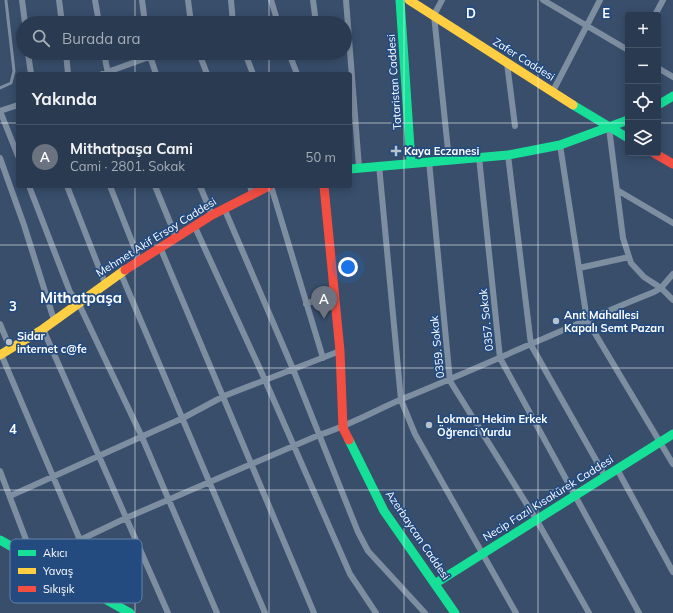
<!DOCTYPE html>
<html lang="tr">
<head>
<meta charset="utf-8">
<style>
  body { margin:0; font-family:Mulish,sans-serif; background:#36455a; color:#f1f3f6 }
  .controls { position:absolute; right:12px; top:12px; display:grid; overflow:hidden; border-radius:4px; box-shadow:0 2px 10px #0003 }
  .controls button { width:36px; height:36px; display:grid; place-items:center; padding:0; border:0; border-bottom:1px solid #465467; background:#2a3a50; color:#f1f3f6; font:20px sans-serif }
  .you { position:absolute; left:348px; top:267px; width:14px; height:14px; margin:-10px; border:3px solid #fff; border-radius:50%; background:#1a73e8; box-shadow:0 0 0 6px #1a73e833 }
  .badge { display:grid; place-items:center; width:26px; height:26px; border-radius:50%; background:#90b9f0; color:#fff; font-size:13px; font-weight:700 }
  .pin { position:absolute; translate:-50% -33px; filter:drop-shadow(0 1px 2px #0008) }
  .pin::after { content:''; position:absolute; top:21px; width:14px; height:12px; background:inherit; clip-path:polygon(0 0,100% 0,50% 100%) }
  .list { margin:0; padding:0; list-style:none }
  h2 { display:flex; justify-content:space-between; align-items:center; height:52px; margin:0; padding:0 16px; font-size:17px }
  h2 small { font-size:13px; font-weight:400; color:#a5adb7 }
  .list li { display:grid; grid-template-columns:26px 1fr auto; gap:12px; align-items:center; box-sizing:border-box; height:64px; padding:0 16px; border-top:1px solid #465467 }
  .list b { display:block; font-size:15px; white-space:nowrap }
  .list p { margin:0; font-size:13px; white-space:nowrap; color:#a5adb7 }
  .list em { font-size:13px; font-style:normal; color:#a5adb7 }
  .icon { flex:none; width:22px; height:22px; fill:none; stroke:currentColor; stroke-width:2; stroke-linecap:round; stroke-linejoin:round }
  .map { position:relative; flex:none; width:673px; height:613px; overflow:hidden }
  .search { position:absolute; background:#2a3a50; box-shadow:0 2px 10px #0003; left:16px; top:16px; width:336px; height:44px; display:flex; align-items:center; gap:10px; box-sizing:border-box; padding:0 14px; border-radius:22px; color:#a5adb7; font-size:15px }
  .panel { position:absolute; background:#2a3a50; box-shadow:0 2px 10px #0003; left:16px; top:72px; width:336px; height:116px; border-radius:4px }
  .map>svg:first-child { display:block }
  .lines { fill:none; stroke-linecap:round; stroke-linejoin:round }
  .lane { stroke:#7e8ea1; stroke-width:3 }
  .street { stroke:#7e8ea1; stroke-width:6 }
  .fast { stroke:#16e098; stroke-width:9 }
  .slow { stroke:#ffcf43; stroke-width:9 }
  .jam { stroke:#f24e42; stroke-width:9 }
  .grid { fill:none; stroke:#fff; stroke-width:1; stroke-opacity:0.55 }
  .poi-dot { fill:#b9c1cb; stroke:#234b80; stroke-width:1.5 }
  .labels { text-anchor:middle; stroke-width:3.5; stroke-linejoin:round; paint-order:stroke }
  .street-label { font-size:11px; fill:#fff; stroke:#234b80 }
  .poi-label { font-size:11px; font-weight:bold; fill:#fff; stroke:#234b80; text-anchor:start }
  .district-label { font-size:15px; font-weight:bold; fill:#fff; stroke:#234b80 }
  .key { fill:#234b80; stroke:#6581a6; stroke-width:1 }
  .key-label { font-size:11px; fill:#fff }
  .grid-label { font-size:13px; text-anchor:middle; font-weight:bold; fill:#fff; stroke:#234b80; stroke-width:3.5; stroke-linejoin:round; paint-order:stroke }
</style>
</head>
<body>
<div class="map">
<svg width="673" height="613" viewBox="0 0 673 613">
  <rect width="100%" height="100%" fill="#384e6b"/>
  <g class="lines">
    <path class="lane" d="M0,88L11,83L14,71L6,1"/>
    <path class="street" d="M22,0L25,23
      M59,0L62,23
      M95,0L99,23
      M142,0L145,23
      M188,0L191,23
      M231,0L233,23
      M271,0L278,23
      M313,0L316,23
      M346,0L359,167
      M442,0L434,15L449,160
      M543,0L628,50
      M655,15L663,0
      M28,53L31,74
      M66,53L68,74
      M104,53L108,74
      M149,53L156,74
      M199,53L207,74
      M245,53L253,74
      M289,53L297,74
      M507,63L515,126
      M658,68L673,77
      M102,74L149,57
      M553,91L600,0
      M0,111L18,156
      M0,111L18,105
      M609,128L623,238L631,263L644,277L661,288L673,300
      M560,145L587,320L673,464
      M508,155L531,345L605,476
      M479,157L500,358L639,613
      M0,158L24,225L54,320
      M429,161L450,381L536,519L589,613
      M379,165L401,400L415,434L516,613
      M29,186L70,292L78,302L142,437L217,613
      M67,186L105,283
      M110,186L140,262
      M155,186L176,237
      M200,186L212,215
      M250,186L252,193
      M271,186L323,358
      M617,190L673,223
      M224,208L293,369L358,532L368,551L425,613
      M194,225L265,380L350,574L376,613
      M160,247L314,613
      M579,268L629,257
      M121,274L265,613
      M306,304L335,292
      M0,324L10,348
      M43,329L168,613
      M1,354L80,540L109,600
      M617,469L673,572
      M0,471L33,558L80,540L126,518L319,435C348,426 374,411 402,399C486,365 569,326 654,292L661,288L673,274
      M10,496L183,418L224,396L340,351"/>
    <path class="fast" d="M400,0L411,162
      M573,105L628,138
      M658,105L673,96
      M350,169L508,155L560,145L628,120
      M349,440L384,511L455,613
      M0,540L130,613
      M436,583L673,434"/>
    <path class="slow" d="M409,0L573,105
      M0,355L43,329L125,270"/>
    <path class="jam" d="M654,153L673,164
      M324,186L340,351L343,428L349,440
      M125,270L212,215L269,186"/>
  </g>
  <path class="grid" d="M135,0V23M269,0V23M404,0V613M538,0V613M135,53V74M269,53V74M0,123H18M350,123H628M658,123H673M135,186V613M269,186V613M0,245H673M0,368H673M0,490H673"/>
  <g class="poi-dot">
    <path d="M394 145h4v4h4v4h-4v4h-4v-4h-4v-4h4z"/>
    <circle cx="556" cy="321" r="4"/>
    <circle cx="9" cy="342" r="4"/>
    <circle cx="429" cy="425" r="4"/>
  </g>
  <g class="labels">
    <g class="street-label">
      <text transform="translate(524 59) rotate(32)" y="4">Zafer Caddesi</text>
      <text transform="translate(394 82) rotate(-94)" y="4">Tataristan Caddesi</text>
      <text transform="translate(156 237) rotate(-32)" y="4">Mehmet Akif Ersoy Caddesi</text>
      <text transform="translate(486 320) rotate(-96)" y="4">0357. Sokak</text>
      <text transform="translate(437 347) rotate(-96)" y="4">0359. Sokak</text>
      <text transform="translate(548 498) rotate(-32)" y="4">Necip Fazıl Kısakürek Caddesi</text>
      <text transform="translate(418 535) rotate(56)" y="4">Azerbaycan Caddesi</text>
    </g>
    <g class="poi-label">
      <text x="404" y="155">Kaya Eczanesi</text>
      <text x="564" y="319">Anıt Mahallesi<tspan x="564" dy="13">Kapalı Semt Pazarı</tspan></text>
      <text x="17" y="340">Sidar<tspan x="17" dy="13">internet c@fe</tspan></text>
      <text x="437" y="423">Lokman Hekim Erkek<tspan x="437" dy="13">Öğrenci Yurdu</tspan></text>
    </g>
    <g class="district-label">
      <text x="81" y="303">Mithatpaşa</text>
    </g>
  </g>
  <rect x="10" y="539" width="132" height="64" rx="6" class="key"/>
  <rect x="18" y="550" width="18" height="6" fill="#16e098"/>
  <rect x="18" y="568" width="18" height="6" fill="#ffcf43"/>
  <rect x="18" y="586" width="18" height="6" fill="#f24e42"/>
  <g class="key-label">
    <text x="43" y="557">Akıcı</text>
    <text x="43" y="575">Yavaş</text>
    <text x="43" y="593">Sıkışık</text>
  </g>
  <g class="grid-label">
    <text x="471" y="18">D</text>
    <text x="606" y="18">E</text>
    <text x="13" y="311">3</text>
    <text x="13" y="434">4</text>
  </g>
</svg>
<div class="controls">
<button>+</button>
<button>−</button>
<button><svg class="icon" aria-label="locate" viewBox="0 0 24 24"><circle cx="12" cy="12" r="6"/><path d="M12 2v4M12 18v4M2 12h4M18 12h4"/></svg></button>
<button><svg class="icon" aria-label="layers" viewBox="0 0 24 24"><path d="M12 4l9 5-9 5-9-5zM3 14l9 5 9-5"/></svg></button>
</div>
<div class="you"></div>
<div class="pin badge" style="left:324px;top:319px;background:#6b7280">A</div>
<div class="search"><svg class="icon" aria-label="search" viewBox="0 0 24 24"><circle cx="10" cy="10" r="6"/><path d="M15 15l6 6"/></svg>Burada ara</div>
<section class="panel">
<h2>Yakında<small></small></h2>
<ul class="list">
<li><span class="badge" style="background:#6b7280">A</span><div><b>Mithatpaşa Cami</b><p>Cami · 2801. Sokak</p></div><em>50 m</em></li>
</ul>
</section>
</div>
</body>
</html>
